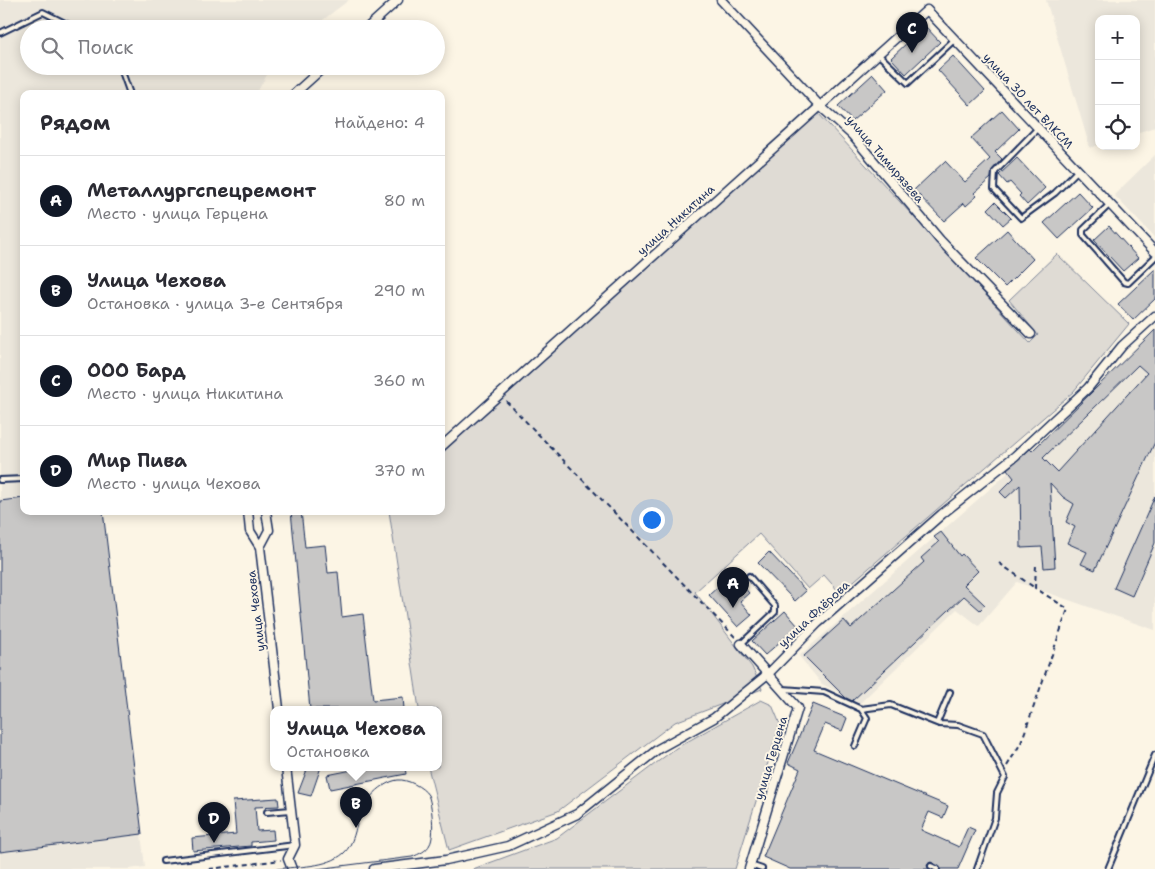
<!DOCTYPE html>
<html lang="ru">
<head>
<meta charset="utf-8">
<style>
  body { margin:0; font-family:"Shantell Sans",sans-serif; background:#f2f2f3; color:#2b2b33 }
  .controls { position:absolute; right:15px; top:15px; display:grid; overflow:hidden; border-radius:10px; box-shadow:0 2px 12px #0003 }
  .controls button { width:45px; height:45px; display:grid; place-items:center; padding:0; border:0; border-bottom:1px solid #e1e1e2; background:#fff; color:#2b2b33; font:25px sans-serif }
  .you { position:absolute; left:651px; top:519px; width:18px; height:18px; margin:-12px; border:4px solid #fff; border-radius:50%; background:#1a73e8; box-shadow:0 0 0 8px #1a73e833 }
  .badge { display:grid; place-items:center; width:32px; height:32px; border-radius:50%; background:#111827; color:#fff; font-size:16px; font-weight:700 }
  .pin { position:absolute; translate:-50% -41px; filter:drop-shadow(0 1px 2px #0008) }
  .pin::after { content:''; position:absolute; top:26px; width:18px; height:15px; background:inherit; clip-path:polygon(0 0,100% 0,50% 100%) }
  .popup { position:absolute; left:270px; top:706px; width:172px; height:65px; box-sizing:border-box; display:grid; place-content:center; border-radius:10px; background:#fff; filter:drop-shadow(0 1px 4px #0005); font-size:16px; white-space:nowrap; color:#7c7c81 }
  .popup b { font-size:19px; color:#2b2b33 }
  .popup::after { content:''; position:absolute; left:50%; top:100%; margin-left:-10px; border:10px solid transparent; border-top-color:#fff }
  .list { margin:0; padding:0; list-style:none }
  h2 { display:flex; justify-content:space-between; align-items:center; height:65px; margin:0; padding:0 20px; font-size:21px }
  h2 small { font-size:16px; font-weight:400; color:#7c7c81 }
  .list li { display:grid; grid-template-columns:32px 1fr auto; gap:15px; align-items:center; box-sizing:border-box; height:90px; padding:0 20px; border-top:1px solid #e1e1e2 }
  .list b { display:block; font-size:19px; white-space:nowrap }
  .list p { margin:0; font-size:16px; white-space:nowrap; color:#7c7c81 }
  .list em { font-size:16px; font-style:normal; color:#7c7c81 }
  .icon { flex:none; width:28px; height:28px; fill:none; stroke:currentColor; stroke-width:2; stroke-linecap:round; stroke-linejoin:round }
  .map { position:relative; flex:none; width:1155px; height:869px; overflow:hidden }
  .search { position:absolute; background:#fff; box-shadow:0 2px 12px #0003; left:20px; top:20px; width:425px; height:55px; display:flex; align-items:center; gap:12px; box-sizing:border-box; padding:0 18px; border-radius:28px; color:#7c7c81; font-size:19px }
  .panel { position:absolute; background:#fff; box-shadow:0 2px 12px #0003; left:20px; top:90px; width:425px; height:425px; border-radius:10px }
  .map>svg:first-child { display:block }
  .built { fill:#ece7dc }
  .green { fill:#dfdbd4; stroke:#7d8599 }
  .building { fill:#c8c7c6; stroke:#1b2f5e; fill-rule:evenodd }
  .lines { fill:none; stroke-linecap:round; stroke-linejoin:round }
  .lane-casing { stroke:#1b2f5e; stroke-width:8 }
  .street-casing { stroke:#1b2f5e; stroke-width:11 }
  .path { stroke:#1b2f5e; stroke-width:2; stroke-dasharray:5 4; stroke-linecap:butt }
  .lane { stroke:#fcf5e5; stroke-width:4 }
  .street { stroke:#fcf5e5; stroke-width:8 }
  .tram { stroke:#1b2f5e; stroke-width:1 }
  .labels { text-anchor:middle; stroke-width:4; stroke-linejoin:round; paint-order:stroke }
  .street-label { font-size:12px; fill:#1b2f5e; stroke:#fcf5e5 }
</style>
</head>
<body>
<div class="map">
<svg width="1155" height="869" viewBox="0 0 1155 869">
  <rect width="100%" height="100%" fill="#fcf5e5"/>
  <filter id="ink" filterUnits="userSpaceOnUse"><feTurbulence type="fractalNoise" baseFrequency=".02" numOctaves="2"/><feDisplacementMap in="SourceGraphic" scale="10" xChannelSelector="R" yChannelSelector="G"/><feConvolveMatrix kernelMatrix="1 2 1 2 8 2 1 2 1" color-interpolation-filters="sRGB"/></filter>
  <g filter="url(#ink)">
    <path class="built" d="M0,0H349L311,29H29V66H272L256,94H24V511H102L145,867L129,869H0Z
      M1046,0H1155V127L1136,133V19H1099V145L1090,148Z
      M1155,155V238L1114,195Z
      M1155,330V630L1017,582L979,626L957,609L860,703L822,684L799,656L1096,396Z"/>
    <path class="green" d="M818,113L1030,343L1038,335L1009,300L1057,254L1129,324L1073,392L840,593L824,575L808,589L759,534L695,592L752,667L762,689L675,722L558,811L449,850L428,767H438V709H419L389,511H441V454Z
      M761,700L772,705L780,724L735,869H473L557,838L676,748Z"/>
    <path class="building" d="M925,26L940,42L906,74L891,58Z
      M953,56L985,91L970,105L938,70Z
      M873,74L887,90L852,121L838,106Z
      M1002,110L1019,129L995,152L1002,159L992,170L991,178L974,193L977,196L966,206L964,203L944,221L914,190L945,161L965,182L990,159L971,138Z
      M1017,158L1045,188L1027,205L1019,196L1021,194L1010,182L1007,184L999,175Z
      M1078,192L1093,208L1059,239L1044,223Z
      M995,202L1011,218L1003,225L988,209Z
      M1109,226L1138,258L1123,271L1094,240Z
      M1007,230L1033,259L1005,287L976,258Z
      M1155,269V299L1133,320L1118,304Z
      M1155,330V442L1095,570L1081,564L1087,552L1067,543L1075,527L1066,522L1074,504L1063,497L1050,483L1055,567L1044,568L1042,547L1021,548L1020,485L1006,498L1000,492L1014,478L1007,469L1030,449L1032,451ZM1138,365L1147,373L1057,472L1043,458Z
      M1155,496V543L1132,596L1114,588Z
      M24,498V511H103L142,834L0,852V501Z
      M291,511H301L305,547L325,545L328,573L338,572L342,617L363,614L373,700L403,697L404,709H310Z
      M941,532L960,556L962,554L978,571L964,585L985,605L980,610L964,596L852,701L846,698L804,656L844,620L851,628L924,562L921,558L939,542L934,537Z
      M769,552L806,591L795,601L758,563Z
      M732,574L749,593L740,601L752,615L738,627L709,595Z
      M785,611L798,626L765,655L752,641Z
      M813,704L847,718L842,731L825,724L814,750L948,806L943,818L929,812L921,830L959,847L968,827L975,830L958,869H941L931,862L927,865L929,869H790L763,857L800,769L788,763Z
      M308,767H321L311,796L298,793Z
      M367,767H405L406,774L330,789L327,775Z
      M278,798L279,806L255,807L257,831L273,830L274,840L251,842V846L193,851L192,838L236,834L233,801Z"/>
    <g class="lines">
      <defs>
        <path id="lane" d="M0,33L43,12L77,29
          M878,54L908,83L954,40
          M120,66L130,94
          M1038,128L995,172L994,189L1021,218L1055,193L1078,170
          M1110,204L1083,230V235L1124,282L1128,283L1155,257
          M0,480L24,479
          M741,644L775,612V606L749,576
          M783,689L824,692L861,709L891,705L939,724L958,725L983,734L1005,777L997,793L995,818L977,869
          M937,723L950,692
          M855,746L867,718L861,709
          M267,812L291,810
          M163,861L295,845
          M750,865L762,869
          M931,866L937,869
          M1108,869L1155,755"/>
        <path id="street" d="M721,0L819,105L852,135L940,240L1031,334
          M366,29L398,0
          M294,94L325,66
          M441,447L927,10L1155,252
          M248,511L250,531L260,547
          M266,511L269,530L260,547L279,709
          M741,644L798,708L749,869
          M286,767L295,845L288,859L292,869
          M374,869L446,860L508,846L577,814L658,749L714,718L769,673L818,623L942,514L1015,456L1088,388L1122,346L1155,316"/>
      </defs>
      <use href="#lane" class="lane-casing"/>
      <use href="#street" class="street-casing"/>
      <path class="path" d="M506,401L736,638
        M999,563L1035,588
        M1007,766L1021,743L1068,609L1035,588L1036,564
        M209,869L281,860"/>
      <use href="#lane" class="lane"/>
      <use href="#street" class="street"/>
      <path class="tram" d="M277,869C298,866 327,868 344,853C354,844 355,828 360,815C365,800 382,782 398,780C407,779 423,787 428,795C432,803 435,836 430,844C427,851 419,854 412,857L317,869"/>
    </g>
  </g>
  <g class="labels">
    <g class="street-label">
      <text transform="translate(1028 101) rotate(47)" y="4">улица 30 лет ВЛКСМ</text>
      <text transform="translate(885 159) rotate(49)" y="4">улица Тимирязева</text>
      <text transform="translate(676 220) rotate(-42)" y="4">улица Никитина</text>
      <text transform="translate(256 611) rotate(-97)" y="4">улица Чехова</text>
      <text transform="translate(814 614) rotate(-43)" y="4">улица Флёрова</text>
      <text transform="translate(771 758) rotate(-73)" y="4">улица Герцена</text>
    </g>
  </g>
</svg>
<div class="controls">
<button>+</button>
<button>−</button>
<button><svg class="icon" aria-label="locate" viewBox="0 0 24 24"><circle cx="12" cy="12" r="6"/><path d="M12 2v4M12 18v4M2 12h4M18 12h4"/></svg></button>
</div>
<div class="you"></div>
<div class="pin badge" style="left:733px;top:608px">A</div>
<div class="pin badge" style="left:356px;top:828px">B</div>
<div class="popup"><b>Улица Чехова</b>Остановка</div>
<div class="pin badge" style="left:912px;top:53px">C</div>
<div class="pin badge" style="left:214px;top:843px">D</div>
<div class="search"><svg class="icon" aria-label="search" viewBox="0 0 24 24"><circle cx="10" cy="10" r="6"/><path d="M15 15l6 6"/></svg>Поиск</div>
<section class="panel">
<h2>Рядом<small>Найдено: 4</small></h2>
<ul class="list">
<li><span class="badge">A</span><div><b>Металлургспецремонт</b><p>Место · улица Герцена</p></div><em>80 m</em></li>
<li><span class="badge">B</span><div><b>Улица Чехова</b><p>Остановка · улица 3-е Сентября</p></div><em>290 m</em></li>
<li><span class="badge">C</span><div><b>ООО Бард</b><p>Место · улица Никитина</p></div><em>360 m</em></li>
<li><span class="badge">D</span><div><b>Мир Пива</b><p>Место · улица Чехова</p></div><em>370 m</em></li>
</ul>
</section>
</div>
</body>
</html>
